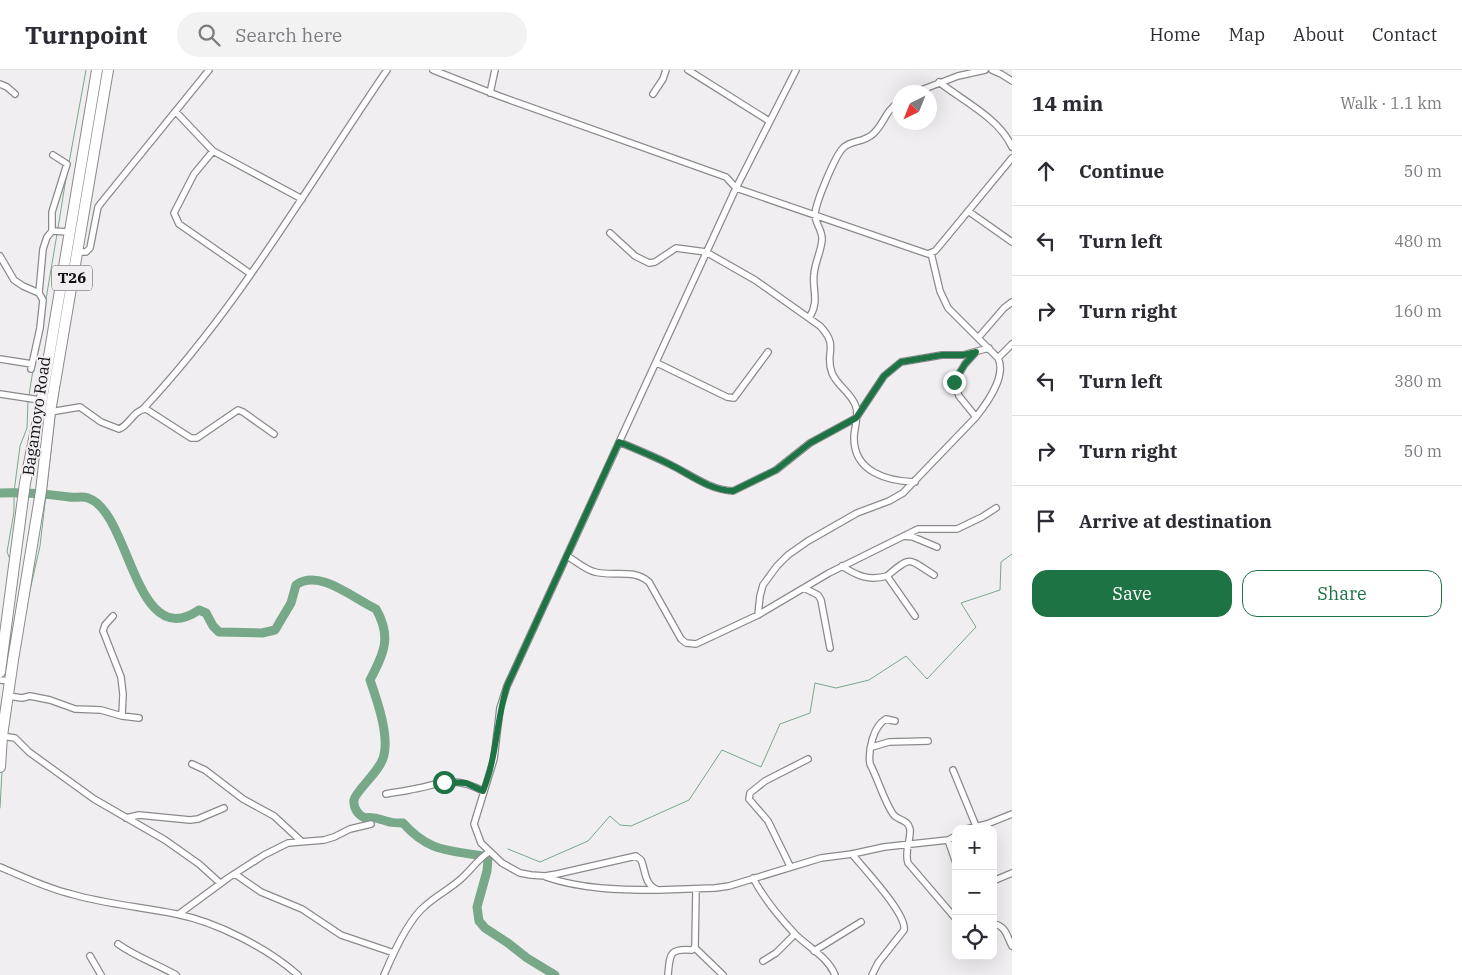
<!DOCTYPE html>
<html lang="en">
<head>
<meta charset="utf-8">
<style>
  body { margin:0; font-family:"IBM Plex Serif",serif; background:#f2f2f3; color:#2b2b33 }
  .controls { position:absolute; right:15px; bottom:15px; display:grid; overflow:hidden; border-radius:10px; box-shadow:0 5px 20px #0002 }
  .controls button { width:45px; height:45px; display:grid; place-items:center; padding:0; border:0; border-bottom:1px solid #e1e1e2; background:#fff; color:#2b2b33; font:25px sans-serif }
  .compass { position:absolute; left:892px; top:15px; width:45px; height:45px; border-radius:50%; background:#fff; box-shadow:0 5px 20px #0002; rotate:223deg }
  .stop { position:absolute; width:15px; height:15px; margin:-11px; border:4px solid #1e7345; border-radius:50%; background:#fff }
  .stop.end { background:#1e7345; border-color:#fff; box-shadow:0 1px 5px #0008 }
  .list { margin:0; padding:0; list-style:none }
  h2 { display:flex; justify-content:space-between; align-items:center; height:65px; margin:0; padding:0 20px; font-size:21px }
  h2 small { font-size:16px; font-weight:400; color:#7c7c81 }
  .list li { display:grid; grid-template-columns:32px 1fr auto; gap:15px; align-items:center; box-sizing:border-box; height:70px; padding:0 20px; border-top:1px solid #e1e1e2 }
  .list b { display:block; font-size:19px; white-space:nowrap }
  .list em { font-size:16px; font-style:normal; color:#7c7c81 }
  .actions { display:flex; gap:10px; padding:15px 20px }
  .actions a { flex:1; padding:11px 0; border:1px solid #1e7345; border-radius:15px; text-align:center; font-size:18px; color:#1e7345 }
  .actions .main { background:#1e7345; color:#fff }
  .icon { flex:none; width:28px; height:28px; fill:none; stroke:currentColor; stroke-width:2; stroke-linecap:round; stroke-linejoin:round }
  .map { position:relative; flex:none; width:1012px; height:905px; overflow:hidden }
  header { display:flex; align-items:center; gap:30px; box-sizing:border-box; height:70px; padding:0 25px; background:#fff; border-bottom:1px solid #e1e1e2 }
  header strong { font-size:24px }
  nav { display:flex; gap:28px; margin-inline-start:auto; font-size:18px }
  .search { width:350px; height:45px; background:#f2f2f3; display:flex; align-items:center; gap:12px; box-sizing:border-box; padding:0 18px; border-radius:28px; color:#7c7c81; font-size:19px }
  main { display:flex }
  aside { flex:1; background:#fff }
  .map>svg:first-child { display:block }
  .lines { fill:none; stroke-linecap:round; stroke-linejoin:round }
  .stream { stroke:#77a888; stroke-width:1 }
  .river { stroke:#77a888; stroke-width:9 }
  .street-casing { stroke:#8c898d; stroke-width:8 }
  .highway-casing { stroke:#8c898d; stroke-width:12 }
  .street { stroke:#fff; stroke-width:5.5 }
  .highway { stroke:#fff; stroke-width:10 }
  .route { stroke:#1e7345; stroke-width:6 }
  .labels { text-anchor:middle; stroke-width:4; stroke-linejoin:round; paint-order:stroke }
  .shield { fill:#f1eef2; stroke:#525053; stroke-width:1 }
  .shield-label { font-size:15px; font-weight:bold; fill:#0e0d0f }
  .street-label { font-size:16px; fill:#0e0d0f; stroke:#f1eef2 }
</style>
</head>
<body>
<header>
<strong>Turnpoint</strong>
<div class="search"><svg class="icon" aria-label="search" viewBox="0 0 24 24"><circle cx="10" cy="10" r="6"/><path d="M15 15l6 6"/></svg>Search here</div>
<nav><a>Home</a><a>Map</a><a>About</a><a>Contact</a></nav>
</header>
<main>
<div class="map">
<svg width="1012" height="905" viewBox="0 0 1012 905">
  <rect width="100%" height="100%" fill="#f1eef2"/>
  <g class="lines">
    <path class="stream" d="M69,93L86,0
      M58,158L67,102
      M46,229L57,164
      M29,325L33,300
      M56,338L58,326
      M10,489L7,482L14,442V422L20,376L27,358L28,332
      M28,529L40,476L55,346
      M0,738L2,701
      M508,779L540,792L588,771L610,746L620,755L631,756L689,730L722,680L761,697L780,654L810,643L815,613L836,618L869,610L906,586L927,609L976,557L961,533L1000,520L1001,492L1012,484"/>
    <path class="river" d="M0,423C23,422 47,424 69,427C75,428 83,426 88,428C131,442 134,584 199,540L206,543L213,556L219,562L262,563L275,560L291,533L296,515C319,498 354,529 376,539C392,567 384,583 370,610C377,630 389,664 384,685C381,701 356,720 354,730C353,738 358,745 365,748C375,746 381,750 390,752C394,753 399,753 403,753C429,782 447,780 483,786L488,789L487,801L477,837L479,851L485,858L508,873L527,888L555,905"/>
    <defs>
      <path id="street" d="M433,0L499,26L726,107L736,118L507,616L500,638L494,689L474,754L481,773L502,793L520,803L531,805L545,806L557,804L636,786L641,790C646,801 644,815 658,820L715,818L729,816L821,788L852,784L884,777L948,770L956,766
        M688,0L769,51
        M796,0L736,118L928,184L935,181L941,174L1012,88
        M992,0L1001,4L1012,11
        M939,12C963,31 999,48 1012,77
        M0,14L7,17L15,24
        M916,22L958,6L985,0
        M490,23L495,0
        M653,24L663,9L666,0
        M176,42L213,81L302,129
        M213,81L194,104L174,143L179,154L251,204
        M968,141L1012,172
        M52,161V142L67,94L53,85
        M610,163L635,186L649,193L655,192L676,178L706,182L755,210L820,256C840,277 824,283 832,303C837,316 852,323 856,337C859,347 854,358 854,368C854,402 887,411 915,412
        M77,182H86L90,178L98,137L101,133L209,0
        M0,186L14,210L23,216L39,223
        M809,248C820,231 812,221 814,204C815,192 821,182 822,170C823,161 815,153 815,145C815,134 835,86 843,78C851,70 863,73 873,64C885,53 884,42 899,32
        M978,268L1004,238L1012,232
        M975,283L965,294L954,312L959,326L976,347
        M998,288L1012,274
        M0,289L32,294
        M657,293L727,327L734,328L768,282
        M31,299L40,258L43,230L39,223L43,179L47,167L52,161L69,162
        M0,324L40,330
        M143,339C239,237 308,115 387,0
        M50,342L80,337L101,352L119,359C130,355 133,340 146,339L191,368H197L238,340L243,342L274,364
        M619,372C636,379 653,386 669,394C690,404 709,420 733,421L776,400L810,373L856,348L884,306L901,292L942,285H963L989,278
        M904,466L913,467L937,477
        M567,486C576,491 585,500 595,502C614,507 633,498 649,512L681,569L686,573L696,574L758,545L829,503L918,459H957L982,447L996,438
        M842,496C857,506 869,511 887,506L915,546
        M887,506C912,485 908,489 934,505
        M804,518L818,525L821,530L830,578
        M758,545L760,526L763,515L777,496L788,485L808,471L857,443L889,431L903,423L976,347C987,333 1007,306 998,288L948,238L940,221L931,183
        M113,546L105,555L103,561L121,607L123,624L122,646
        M0,610L10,611
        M8,626L22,628L30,626L50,630L75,639L101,640L122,646L139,648
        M895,651L886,649C873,656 868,681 870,694C878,709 884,731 893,744C898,751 908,749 910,759C911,771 904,781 908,793L956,849
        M2,666L15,668L29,682L94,729L165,770L199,794L220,813
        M872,677L889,672L928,671
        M192,694L205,700L243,729L274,746L301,771
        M953,700L976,756
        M386,724C394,722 401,722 409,720C440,715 452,704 483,721
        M126,748L139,745L190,750L198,749L224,738
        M967,759L987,754L1012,744
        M948,770L956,793
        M852,784C864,799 907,844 904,860L878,893L872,905
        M790,796L768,751L749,729L750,723L765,711L808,689
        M0,797C24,807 46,818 71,824C105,834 142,837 176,844C217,852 267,878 298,905
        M235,804L261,822L302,839L341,865L394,883
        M546,807C581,819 619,820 656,820
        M753,808C764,829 779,847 795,864C808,877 828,887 835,905
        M993,811L1012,803
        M179,844L228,808L264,785L288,773L324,770L334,767L350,759L371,754
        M993,854C1006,855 1007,867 1012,876
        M118,874C136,887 157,894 176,905
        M695,878L723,905
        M814,881L861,852
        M90,886L101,905
        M763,891L776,883L795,864
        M384,905C392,886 409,849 425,836C436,826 450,819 462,808C471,800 478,789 489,782
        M668,905C670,884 669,878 692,880L695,877L696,820"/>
      <path id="highway" d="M0,602L25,413L40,340L97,0
        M0,697L2,666L13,590L41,421L50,342L108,0"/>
    </defs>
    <use href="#street" class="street-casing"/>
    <use href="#highway" class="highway-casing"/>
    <use href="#street" class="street"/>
    <use href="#highway" class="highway"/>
  </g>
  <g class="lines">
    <path class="route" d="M444,712L466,713L483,721C497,687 496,651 507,616L619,372C636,379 653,386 669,394C690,404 709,420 733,421L776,400L810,373L856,348L884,306L901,292L942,285H963L976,282L965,294L954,312"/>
  </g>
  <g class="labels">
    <rect class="shield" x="52" y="195.5" width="40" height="25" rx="4"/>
    <g class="shield-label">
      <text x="72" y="213">T26</text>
    </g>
    <g class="street-label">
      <text transform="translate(36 346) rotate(-82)" y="6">Bagamoyo Road</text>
    </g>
  </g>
</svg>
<div class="controls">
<button>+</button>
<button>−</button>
<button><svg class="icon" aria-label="locate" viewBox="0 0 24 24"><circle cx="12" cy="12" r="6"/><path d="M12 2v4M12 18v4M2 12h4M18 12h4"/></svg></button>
</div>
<svg class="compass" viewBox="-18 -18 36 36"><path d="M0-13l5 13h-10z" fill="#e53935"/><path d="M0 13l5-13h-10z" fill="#7c7c81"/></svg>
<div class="stop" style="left:444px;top:712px"></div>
<div class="stop end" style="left:954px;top:312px"></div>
</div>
<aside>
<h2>14 min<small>Walk · 1.1 km</small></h2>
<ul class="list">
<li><svg class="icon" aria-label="ahead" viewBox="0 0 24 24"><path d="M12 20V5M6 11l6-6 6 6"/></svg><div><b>Continue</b></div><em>50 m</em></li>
<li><svg class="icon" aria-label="left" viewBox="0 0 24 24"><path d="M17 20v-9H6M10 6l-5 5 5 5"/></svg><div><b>Turn left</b></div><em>480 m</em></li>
<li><svg class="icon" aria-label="right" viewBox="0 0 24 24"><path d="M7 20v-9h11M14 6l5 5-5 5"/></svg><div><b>Turn right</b></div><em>160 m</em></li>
<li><svg class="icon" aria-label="left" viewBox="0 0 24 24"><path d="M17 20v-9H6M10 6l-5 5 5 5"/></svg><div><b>Turn left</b></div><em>380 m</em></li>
<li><svg class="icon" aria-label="right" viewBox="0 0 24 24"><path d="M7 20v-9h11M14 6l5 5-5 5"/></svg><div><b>Turn right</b></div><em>50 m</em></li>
<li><svg class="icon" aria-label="arrive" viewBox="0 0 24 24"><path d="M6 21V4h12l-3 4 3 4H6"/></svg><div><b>Arrive at destination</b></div></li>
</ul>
<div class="actions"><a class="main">Save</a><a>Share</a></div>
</aside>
</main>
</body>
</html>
